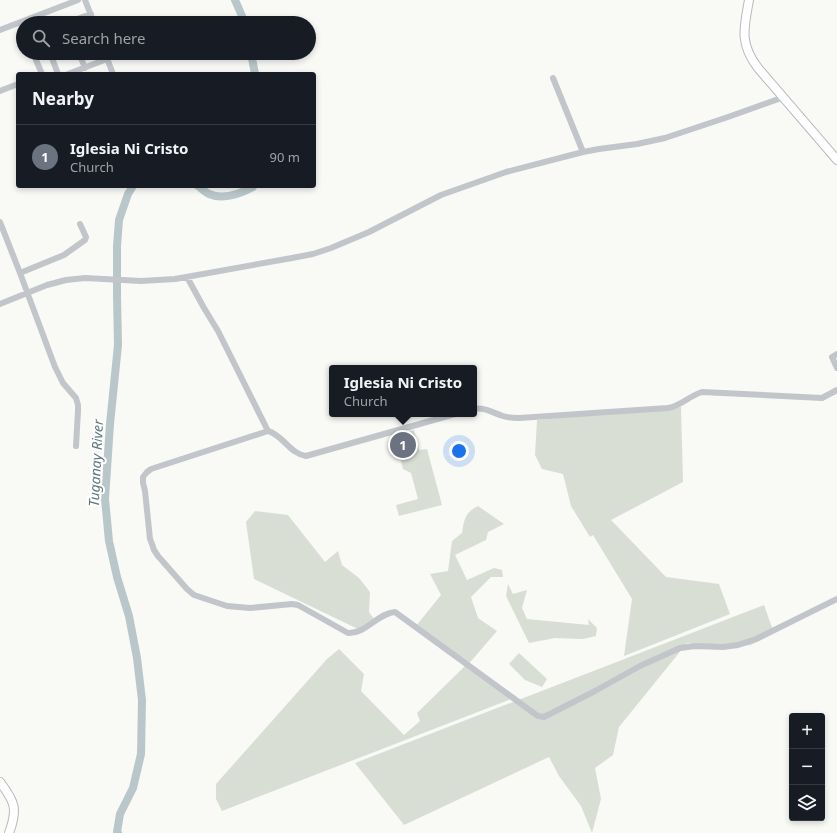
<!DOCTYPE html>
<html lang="en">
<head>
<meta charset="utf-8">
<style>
  body { margin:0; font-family:"Noto Sans",sans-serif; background:#20242c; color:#f1f3f6 }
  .controls { position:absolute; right:12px; bottom:12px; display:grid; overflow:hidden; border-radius:4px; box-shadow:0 2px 6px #0003 }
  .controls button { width:36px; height:36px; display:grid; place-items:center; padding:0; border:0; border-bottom:1px solid #363941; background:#171b24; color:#f1f3f6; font:20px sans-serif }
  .you { position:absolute; left:459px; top:451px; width:14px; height:14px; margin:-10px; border:3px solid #fff; border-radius:50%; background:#1a73e8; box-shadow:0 0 0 6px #1a73e833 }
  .badge { display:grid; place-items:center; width:26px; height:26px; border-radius:50%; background:#e44a2b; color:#fff; font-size:13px; font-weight:700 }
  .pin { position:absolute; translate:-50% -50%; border:2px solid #fff; box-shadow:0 1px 4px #0006 }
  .popup { position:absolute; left:329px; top:365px; width:148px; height:52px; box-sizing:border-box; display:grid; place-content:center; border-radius:4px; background:#171b24; filter:drop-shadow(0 1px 3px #0005); font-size:13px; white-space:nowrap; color:#9ea1a6 }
  .popup b { font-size:15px; color:#f1f3f6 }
  .popup::after { content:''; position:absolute; left:50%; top:100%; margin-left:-8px; border:8px solid transparent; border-top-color:#171b24 }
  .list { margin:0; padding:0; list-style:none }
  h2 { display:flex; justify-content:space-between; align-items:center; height:52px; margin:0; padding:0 16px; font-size:17px }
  h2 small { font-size:13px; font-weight:400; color:#9ea1a6 }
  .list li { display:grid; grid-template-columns:26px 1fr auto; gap:12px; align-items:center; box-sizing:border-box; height:64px; padding:0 16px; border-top:1px solid #363941 }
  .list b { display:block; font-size:15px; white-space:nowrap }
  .list p { margin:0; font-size:13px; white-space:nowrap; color:#9ea1a6 }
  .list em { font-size:13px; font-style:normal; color:#9ea1a6 }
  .icon { flex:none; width:22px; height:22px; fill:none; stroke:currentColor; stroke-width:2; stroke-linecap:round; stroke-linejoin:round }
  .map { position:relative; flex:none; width:837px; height:833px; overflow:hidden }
  .search { position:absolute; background:#171b24; box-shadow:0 2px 6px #0003; left:16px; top:16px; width:300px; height:44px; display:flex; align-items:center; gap:10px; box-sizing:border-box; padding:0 14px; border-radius:22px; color:#9ea1a6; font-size:15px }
  .panel { position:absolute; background:#171b24; box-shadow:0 2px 6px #0003; left:16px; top:72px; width:300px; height:116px; border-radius:4px }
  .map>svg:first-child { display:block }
  .green { fill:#d9ded5 }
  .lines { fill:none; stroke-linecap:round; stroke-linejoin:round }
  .river { stroke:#b9c7ca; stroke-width:8 }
  .major-casing { stroke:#b5babe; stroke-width:10 }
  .minor { stroke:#c2c6ca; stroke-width:6 }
  .major { stroke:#fff; stroke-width:8 }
  .labels { text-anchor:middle; stroke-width:4; stroke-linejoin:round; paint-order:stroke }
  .water-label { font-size:14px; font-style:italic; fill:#5e767c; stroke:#fff }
</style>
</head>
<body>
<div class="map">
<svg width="837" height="833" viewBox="0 0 837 833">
  <rect width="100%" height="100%" fill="#f9f9f6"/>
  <path class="green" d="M681,407L683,482L611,520L666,577L719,584L730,614L624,656L632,599L593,535L590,537L571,506L563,474L542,469L535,455L537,420Z
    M414,430L419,450L427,449L442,505L399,516L396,505L418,499L411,473L403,469L394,435Z
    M478,506L504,524L488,532L486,540L455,555L467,580L494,568L502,570L503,577H491L471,597L478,618L497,631L466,667L511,699L222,811L216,799V784L327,659L339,649L364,674L361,691L404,735L420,721L417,713L465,666L416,626L441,595L430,574L448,571L452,541L462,533C464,520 465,512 478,506Z
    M255,511L288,515L325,562L338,551L342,565L359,578L370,592L369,612L374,619L360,630L254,579L246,522Z
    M508,584L513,594L527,590L522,608L527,619L589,625L588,619L597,628L596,636L583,639L555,638L529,643L506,596Z
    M764,605L774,633L751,645L731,648L687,643L619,727L613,755L595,768L601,799L592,833L581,806L559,776L549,757L404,825L355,763Z
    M519,653L547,679L542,687L525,680L509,664Z"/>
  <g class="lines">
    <path class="river" d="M235,0L245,23
      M251,53L255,74
      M198,186C201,188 205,192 209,194C223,200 240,194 253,187V186
      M118,833L117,832L120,814L133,788L141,754L142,700L137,658L129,616L117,577L109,541L105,499L110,424L118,345L117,296V246L119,220L128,194L133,186"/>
    <defs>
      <path id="major" d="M749,0C744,28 739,43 758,68L837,160
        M0,782C15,802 18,809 9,833"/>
    </defs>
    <use href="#major" class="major-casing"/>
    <path class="minor" d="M85,0L94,23
      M66,23L91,14
      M0,30L78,0
      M33,53L42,74
      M50,53L58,74
      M79,53L85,68
      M105,53L113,74
      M68,74L107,59
      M553,78L583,152
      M0,91L18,84
      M0,222L20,273L55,367L63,383L76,398L78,405V411L76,446
      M20,273L64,255L85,240L86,237L80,224
      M187,277L204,308L218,331L268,431
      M0,304L47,285L66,280L85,278L141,281L175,279L292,258L313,254L331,248L369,232L441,195L506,172L583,152L599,149L637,144L665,138L728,117L784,97
      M837,354L832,357L837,368
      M474,409C485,407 493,413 503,416C508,418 514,418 519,418L668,408C681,406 689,396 702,392L822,398L837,390
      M455,414L306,456C290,454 283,435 268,431L151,469L147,472L143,477V483L145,491L150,539L152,544L154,550L158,556L187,589L194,595L227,606L250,608L292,604L298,605L348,633C366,634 378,613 395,612L535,714L538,716L544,717L595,691L640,666L680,648L695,646L723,647L738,645L756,639L837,599"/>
    <use href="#major" class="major"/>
  </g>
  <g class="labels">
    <g class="water-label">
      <text transform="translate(96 463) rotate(-87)" y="5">Tuganay River</text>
    </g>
  </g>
</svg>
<div class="controls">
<button>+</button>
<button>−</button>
<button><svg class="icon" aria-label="layers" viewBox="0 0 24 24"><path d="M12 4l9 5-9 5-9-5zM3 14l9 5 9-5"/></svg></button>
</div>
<div class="you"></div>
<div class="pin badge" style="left:403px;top:445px;background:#6b7280">1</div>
<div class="popup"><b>Iglesia Ni Cristo</b>Church</div>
<div class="search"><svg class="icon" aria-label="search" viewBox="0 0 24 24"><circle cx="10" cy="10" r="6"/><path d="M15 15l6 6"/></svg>Search here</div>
<section class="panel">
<h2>Nearby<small></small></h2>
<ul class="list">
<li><span class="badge" style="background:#6b7280">1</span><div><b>Iglesia Ni Cristo</b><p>Church</p></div><em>90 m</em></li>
</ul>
</section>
</div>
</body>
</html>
